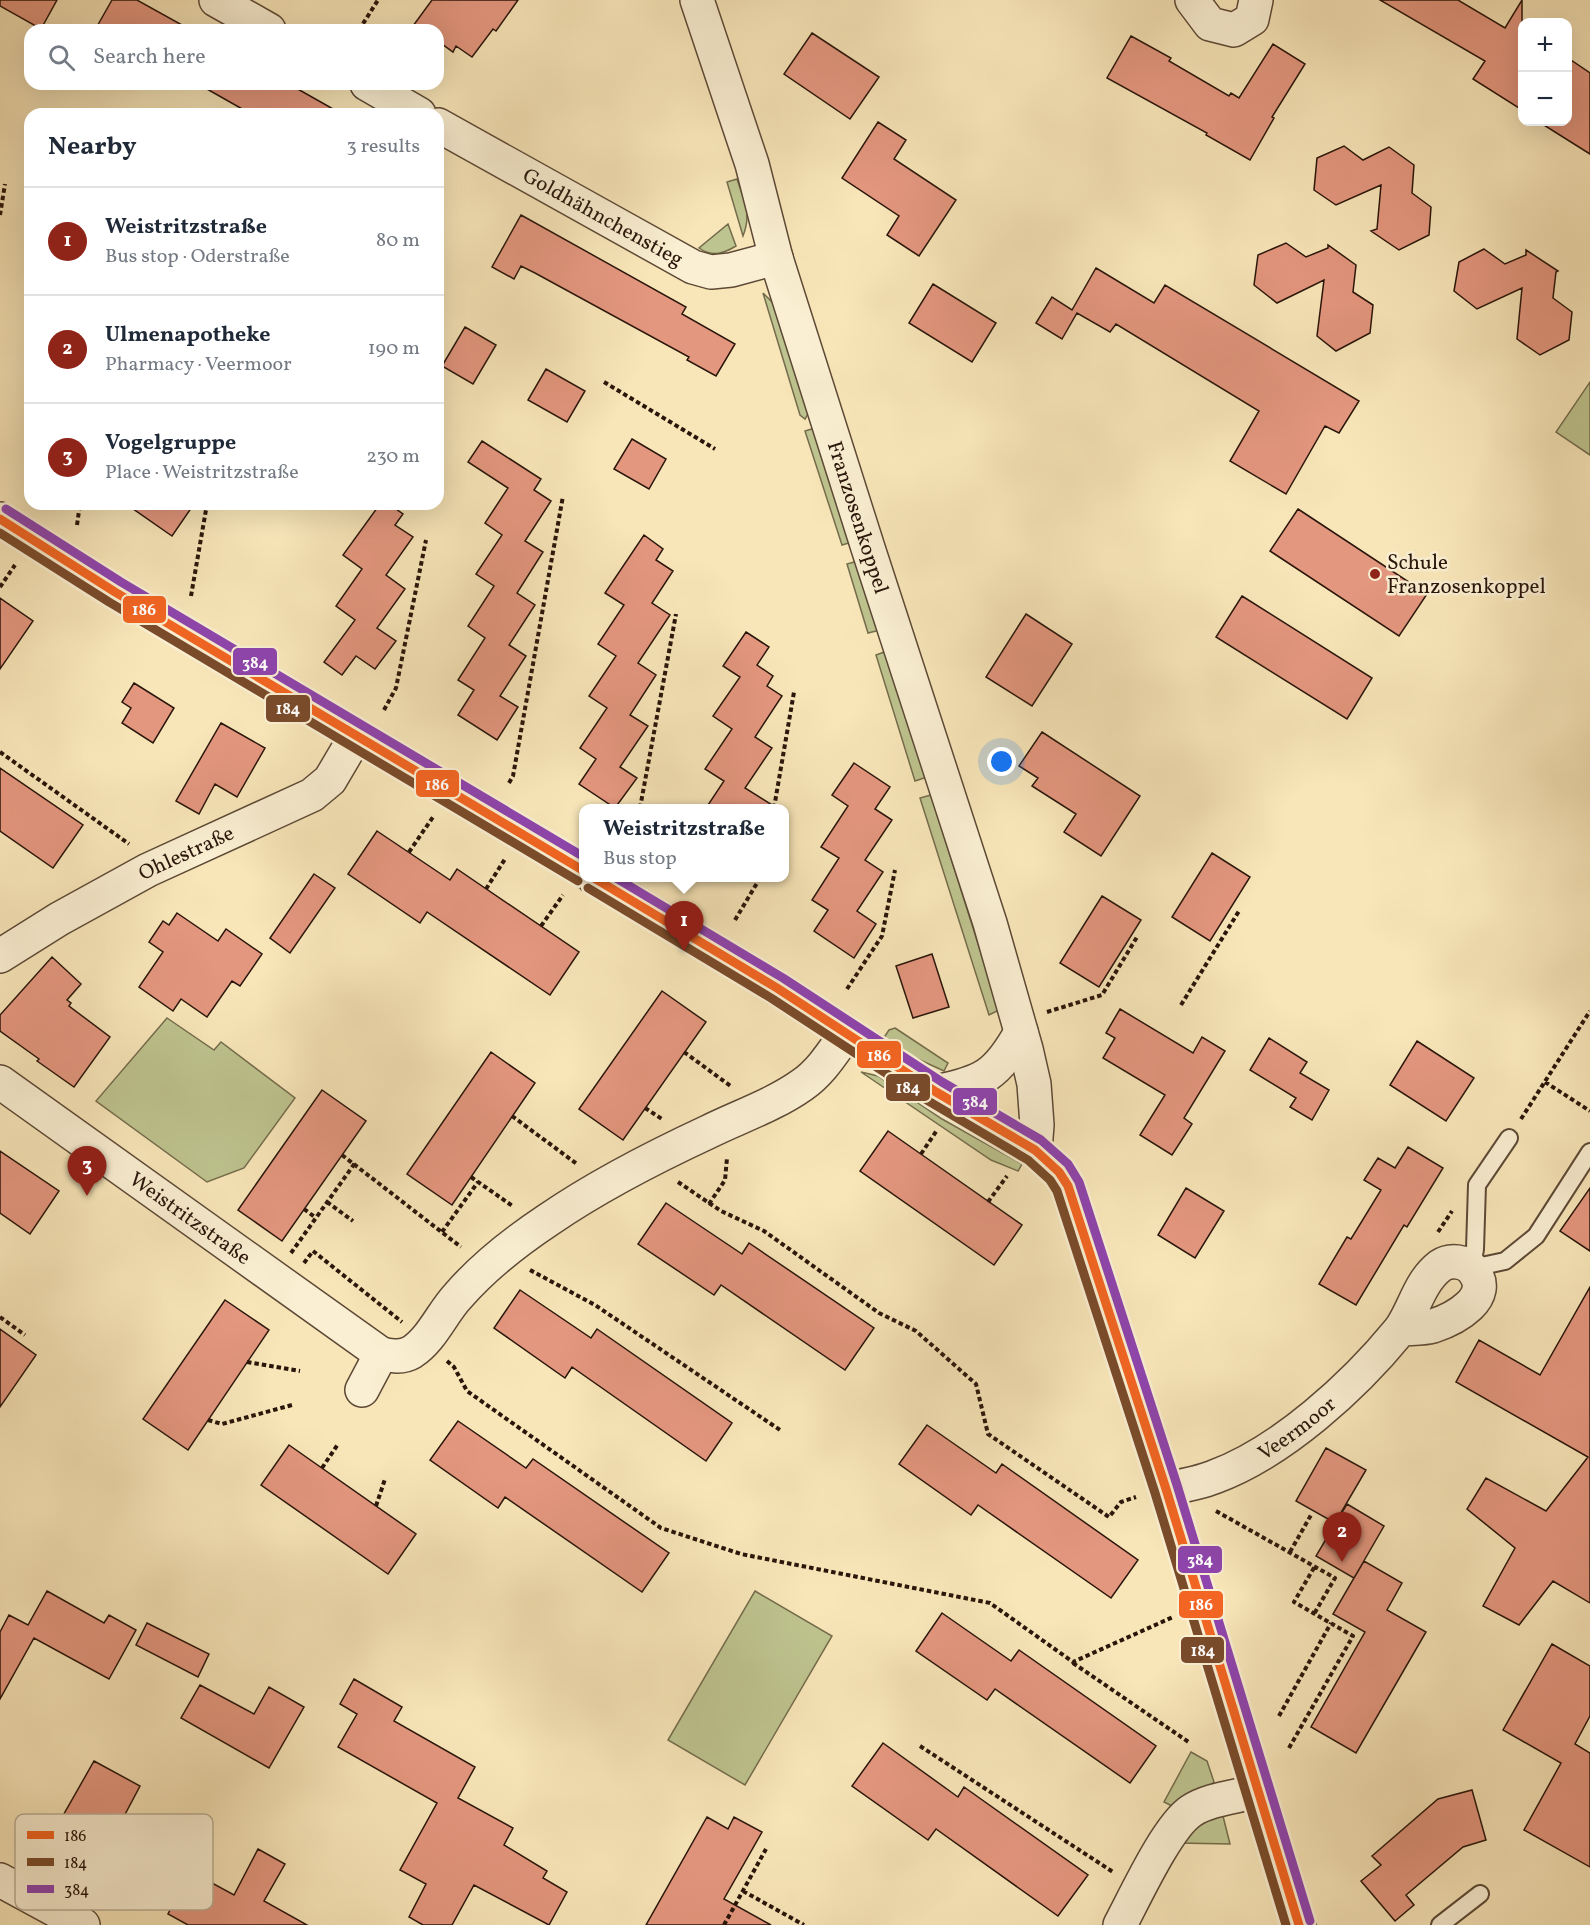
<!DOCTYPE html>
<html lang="en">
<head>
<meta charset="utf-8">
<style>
  body { margin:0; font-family:Vollkorn,serif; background:#f2f2f3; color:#1f2937 }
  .controls { position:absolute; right:18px; top:18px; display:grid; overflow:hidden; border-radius:12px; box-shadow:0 6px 24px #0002 }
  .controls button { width:54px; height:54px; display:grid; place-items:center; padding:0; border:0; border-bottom:2px solid #e0e1e3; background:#fff; color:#1f2937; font:30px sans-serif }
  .you { position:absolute; left:1002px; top:762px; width:21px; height:21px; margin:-15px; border:4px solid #fff; border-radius:50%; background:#1a73e8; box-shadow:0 0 0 9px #1a73e833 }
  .badge { display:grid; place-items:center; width:39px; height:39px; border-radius:50%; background:#8f2418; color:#fff; font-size:20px; font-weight:700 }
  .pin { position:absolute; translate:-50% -50px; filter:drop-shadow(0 2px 3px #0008) }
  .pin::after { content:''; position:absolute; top:32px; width:21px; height:18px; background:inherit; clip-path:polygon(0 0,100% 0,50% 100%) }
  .popup { position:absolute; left:579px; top:804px; width:210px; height:78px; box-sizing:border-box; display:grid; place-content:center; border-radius:12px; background:#fff; filter:drop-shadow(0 2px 4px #0005); font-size:20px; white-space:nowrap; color:#747a83 }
  .popup b { font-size:22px; color:#1f2937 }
  .popup::after { content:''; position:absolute; left:50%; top:100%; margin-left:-12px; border:12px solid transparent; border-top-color:#fff }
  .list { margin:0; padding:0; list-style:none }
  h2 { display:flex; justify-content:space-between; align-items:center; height:78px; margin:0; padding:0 24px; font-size:26px }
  h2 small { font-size:20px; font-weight:400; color:#747a83 }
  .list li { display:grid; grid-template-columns:39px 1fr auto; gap:18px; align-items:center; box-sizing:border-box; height:108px; padding:0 24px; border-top:2px solid #e0e1e3 }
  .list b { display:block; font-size:22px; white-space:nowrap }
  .list p { margin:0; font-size:20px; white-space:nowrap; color:#747a83 }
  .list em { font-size:20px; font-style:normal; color:#747a83 }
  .icon { flex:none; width:33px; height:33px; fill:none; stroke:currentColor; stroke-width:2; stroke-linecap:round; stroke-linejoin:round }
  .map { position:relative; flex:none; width:1590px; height:1925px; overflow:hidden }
  .search { position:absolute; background:#fff; box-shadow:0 6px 24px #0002; left:24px; top:24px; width:420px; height:66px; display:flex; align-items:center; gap:15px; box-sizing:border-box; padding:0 21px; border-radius:18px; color:#747a83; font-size:22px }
  .panel { position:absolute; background:#fff; box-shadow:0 6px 24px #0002; left:24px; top:108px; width:420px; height:402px; border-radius:18px }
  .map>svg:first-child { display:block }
  .green { fill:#bec48f; stroke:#746c4c; stroke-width:1.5 }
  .building { fill:#e4977f; stroke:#29150a; stroke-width:1.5 }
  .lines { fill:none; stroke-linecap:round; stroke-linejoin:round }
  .service-casing { stroke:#5d4936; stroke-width:20 }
  .minor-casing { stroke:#5d4936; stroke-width:36 }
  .tertiary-casing { stroke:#5d4936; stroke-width:36 }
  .path { stroke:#29150a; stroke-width:4; stroke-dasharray:4.5 3; stroke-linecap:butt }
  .service { stroke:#faefd2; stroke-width:16 }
  .minor { stroke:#faefd2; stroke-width:33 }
  .tertiary { stroke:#faefd2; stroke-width:33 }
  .bus-1-casing { stroke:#faefd2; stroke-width:14 }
  .bus-2-casing { stroke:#faefd2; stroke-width:14 }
  .bus-3-casing { stroke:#faefd2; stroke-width:14 }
  .bus-1 { stroke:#f26522; stroke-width:9 }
  .bus-2 { stroke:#7a4b2a; stroke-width:9 }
  .bus-3 { stroke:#8e44ad; stroke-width:9 }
  .poi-dot { fill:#8f2418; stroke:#faefd2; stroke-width:2 }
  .labels { text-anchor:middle; stroke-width:5; stroke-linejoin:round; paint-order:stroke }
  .street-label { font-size:21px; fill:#29150a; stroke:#faefd2 }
  .poi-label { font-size:21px; fill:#29150a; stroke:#faefd2; text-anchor:start }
  .key { fill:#faefd2; stroke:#bbae96; stroke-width:1.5 }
  .key-label { font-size:16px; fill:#29150a }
  .line-badge { stroke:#faefd2; stroke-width:2 }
  .badge-label { font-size:16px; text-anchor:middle; font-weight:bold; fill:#fff }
</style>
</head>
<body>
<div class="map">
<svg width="1590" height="1925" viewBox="0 0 1590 1925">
  <rect width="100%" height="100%" fill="#f8e6b9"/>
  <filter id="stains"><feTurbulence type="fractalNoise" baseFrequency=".00333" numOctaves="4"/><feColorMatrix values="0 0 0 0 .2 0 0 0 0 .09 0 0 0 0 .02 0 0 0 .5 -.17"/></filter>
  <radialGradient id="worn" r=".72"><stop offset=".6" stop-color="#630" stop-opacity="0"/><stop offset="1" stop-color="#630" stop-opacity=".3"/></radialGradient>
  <path class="green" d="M737,179C744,201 752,213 743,236L727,182Z
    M728,224L736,246C723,254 712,257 699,248Z
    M763,293L778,308L810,410L805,419L800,415Z
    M1590,382V455L1556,432Z
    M815,428L852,542L842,545L805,431Z
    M858,561L880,630L868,633L847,564Z
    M887,651L927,777L915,781L876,655Z
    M931,795L999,1010L989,1015L920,798Z
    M167,1018L214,1050L221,1042L295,1098L244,1168L207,1182L96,1101Z
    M895,1028L948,1063L944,1071L909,1055L883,1039L889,1030Z
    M861,1072L878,1076L942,1119L1022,1164L1018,1171L991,1160Z
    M755,1591L832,1636L745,1785L668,1740Z
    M1191,1752L1207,1761L1214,1782C1202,1793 1184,1795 1172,1806L1164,1802Z
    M1223,1816L1230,1844L1178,1843L1207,1818Z"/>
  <path class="building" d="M0,0H57L41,29L0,6Z
    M112,0H137L191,30H95Z
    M432,0H518L496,31L493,29L472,57L456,46L453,52L438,41V30H410Z
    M1380,0H1458L1505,28L1522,0V110L1473,79L1485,61Z
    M812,33L879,77L850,119L784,74Z
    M1131,36L1171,58L1169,61L1229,96L1231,93L1239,98L1273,44L1305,64L1272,117L1274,118L1250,160L1206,135L1207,133L1107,78Z
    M1568,58L1590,73V154L1539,122H1568Z
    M198,84H289L342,114H251Z
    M878,122L906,140L894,159L956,200L919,256L887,235L899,216L842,178Z
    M1344,146L1363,160L1389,147L1414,165L1412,193L1431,207L1429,235L1399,250L1371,231L1377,229L1381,185L1336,205L1314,190L1317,158Z
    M521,215L686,307L682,314L735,344L716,376L687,360L689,357L535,273L521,266L514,279L492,267Z
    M1286,243L1306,257L1328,248V245L1356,265L1353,292L1373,305L1370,333L1336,351L1317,336L1324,280L1277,303L1254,285L1258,255Z
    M1484,249L1505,264L1526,255V250L1558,271L1556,272L1553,298L1572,312L1569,340L1540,355L1517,339L1522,288L1477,309L1454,291L1459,262Z
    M1096,268L1154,303L1165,285L1359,401L1339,433L1325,426L1286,494L1230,461L1259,411L1116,324L1110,332L1077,313L1062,339L1036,323L1052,297L1072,310Z
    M933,284L996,323L972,362L909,323Z
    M465,327L496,345L473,384L442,366Z
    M546,369L585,391L567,422L528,400Z
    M632,439L666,459L649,489L614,469Z
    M482,441L541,479L534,490L551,501L525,541L543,552L517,593L535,605L509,645L526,656L500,696L518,707L497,740L458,715L474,690L458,680L485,638L468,626L494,586L476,574L502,535L485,523L508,488L468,462Z
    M126,504H194L172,536Z
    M380,504H389L403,514L395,525L413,537L386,575L405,589L377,628L396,641L375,669L356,656L342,675L324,662L355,620L336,606L362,569L343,555Z
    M1298,509L1427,594L1399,636L1270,551Z
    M644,535L663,549L656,560L673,571L652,603L670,615L638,663L656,675L630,715L648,726L620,767L637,778L615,808L579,784L596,759L580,748L607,708L589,696L616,656L598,644L624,605L605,593Z
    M1242,596L1372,678L1347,719L1216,637Z
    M0,598L33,621L0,669Z
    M1026,614L1072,644L1032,706L986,677Z
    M746,632L769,647L757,665L773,676L767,686L782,696L755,737L772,748L745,788L777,808H706L724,781L705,769L732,729L713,716L740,677L723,666Z
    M134,683L174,708L153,743L122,723L131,708L122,702Z
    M221,723L265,748L237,797L215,784L199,814L176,801Z
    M1042,732L1140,796L1101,856L1064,832L1076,814L1032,786L1038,778L1019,766Z
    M854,763L890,787L875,809L892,820L865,860L883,872L857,911L876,924L854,958L814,931L828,910L812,900L839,858L821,847L848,806L832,795Z
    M0,768L83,825L53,868L0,831Z
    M377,831L450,880L457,869L579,952L550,995L427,912L420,923L348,874Z
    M1212,853L1250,877L1210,941L1172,917Z
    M314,874L335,888L290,953L270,938Z
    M1102,896L1141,920L1099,987L1060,963Z
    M177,913L218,941L226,929L262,954L240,986L232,981L207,1017L181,999L173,1011L139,987L163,952L149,942L163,921L169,925Z
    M932,954L949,1007L913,1018L896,966Z
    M52,957L81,984L67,1000L71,1003L69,1006L110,1037L74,1087L37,1061L39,1059L0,1031V1015Z
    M662,991L706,1022L623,1140L579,1109Z
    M1120,1009L1193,1053L1202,1037L1225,1051L1184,1118L1192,1124L1172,1155L1140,1135L1165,1095L1103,1058L1115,1038L1106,1033Z
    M1269,1038L1307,1062L1300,1073L1329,1090L1312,1120L1290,1107L1296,1098L1250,1070Z
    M1417,1041L1474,1078L1446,1121L1390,1085Z
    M491,1052L535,1083L452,1205L407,1174Z
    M322,1090L366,1121L282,1241L238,1210Z
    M888,1131L1022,1225L994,1265L860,1171Z
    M1408,1147L1443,1168L1407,1227L1404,1225L1356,1305L1319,1284L1347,1237L1351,1239L1381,1190L1364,1180L1378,1158L1395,1168Z
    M0,1151L59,1191L30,1234L0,1213Z
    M1186,1188L1224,1211L1195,1258L1158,1235Z
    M1590,1188V1251L1560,1231Z
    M666,1203L742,1254L749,1243L874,1328L845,1370L721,1285L714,1295L638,1244Z
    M1590,1287V1603L1553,1581L1519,1625L1483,1606L1515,1548L1467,1509L1486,1478L1546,1511L1588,1457L1456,1382L1479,1340L1540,1375Z
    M520,1290L591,1338L597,1329L732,1423L706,1461L572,1367L565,1378L494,1328Z
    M225,1300L269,1330L188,1450L143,1419Z
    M0,1329L36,1355L0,1407Z
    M458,1421L526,1468L533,1459L669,1553L642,1592L505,1497L498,1508L430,1460Z
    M927,1425L996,1473L1002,1464L1138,1560L1111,1598L978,1505L971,1515L899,1464Z
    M289,1445L416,1534L388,1574L261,1485Z
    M1326,1448L1366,1470L1335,1523L1296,1501Z
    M1347,1504L1384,1526L1354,1578L1364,1561L1402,1583L1387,1610L1426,1632L1356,1753L1311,1727L1365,1632L1333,1614L1354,1578L1316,1556Z
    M47,1591L104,1623L109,1615L136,1630L109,1679L34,1638L0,1699V1632L9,1615L28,1625Z
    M942,1613L1011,1661L1019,1650L1156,1746L1130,1783L995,1689L987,1700L916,1651Z
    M147,1623L209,1654L198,1677L136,1645Z
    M1552,1644L1590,1666V1716L1575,1744L1590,1753V1867L1524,1830L1561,1763L1503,1730Z
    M354,1679L402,1707L394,1721L475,1767L458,1798L513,1828L504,1845L547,1871L543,1878L567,1892L549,1925L474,1885L452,1925H423L409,1917L426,1884L400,1870L437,1803L338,1747L357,1714L340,1704Z
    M200,1685L254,1714L269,1687L304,1707L269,1768L181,1718Z
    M883,1743L958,1797L964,1787L1088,1875L1058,1916L936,1829L928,1840L852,1786Z
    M94,1761L140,1786L111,1841L133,1852L114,1887L44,1849Z
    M1472,1790L1486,1840L1463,1847L1406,1895L1414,1905L1395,1921L1361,1881L1381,1865L1372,1856L1438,1799Z
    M707,1817L728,1829L734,1817L762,1832L724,1899L771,1925H646Z
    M258,1849L285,1864L264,1901L307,1925H188L168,1914L190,1871L234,1895Z"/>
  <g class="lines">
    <defs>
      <path id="service" d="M1509,1138L1477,1185L1475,1249L1472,1268L1505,1261L1536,1236L1590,1152
        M1440,1925L1480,1894"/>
      <g id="minor">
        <path d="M216,0L269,30"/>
        <path id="s1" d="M697,0L752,164L776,258L868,548L990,923L1026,1049L1034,1084L1037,1125L1035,1150"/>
        <path d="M1192,0L1210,24L1234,30L1252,19L1256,0"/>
        <path d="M367,84L419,114"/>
        <path id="s2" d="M438,125L693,267L711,272L731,270L776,258"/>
        <path id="s3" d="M0,956L59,919L148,870L312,795L330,780L356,736"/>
        <path id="s4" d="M0,1082L381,1354"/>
        <path d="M936,1092C984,1082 997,1075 1021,1032"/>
        <path d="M362,1390L381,1354C392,1356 402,1358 412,1352C432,1339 442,1313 458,1296C484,1266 515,1242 548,1220C599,1185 652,1158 708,1132C738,1117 774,1105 802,1085C821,1072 833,1052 846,1034"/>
        <path id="s5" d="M1166,1489C1182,1486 1199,1483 1214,1477C1282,1452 1354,1386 1399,1331C1414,1312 1418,1283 1440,1266C1450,1259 1466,1261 1473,1270C1495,1298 1454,1319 1433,1326C1423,1329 1411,1328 1401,1329"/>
        <path d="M0,1880L83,1925"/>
        <path d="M1120,1925C1135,1897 1167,1827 1191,1811C1209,1799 1236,1797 1257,1791"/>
      </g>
      <path id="tertiary" d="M0,519L115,592L584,871
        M594,878L777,988L936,1092L1035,1150L1059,1172L1068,1186L1166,1489L1299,1925"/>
    </defs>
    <use href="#service" class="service-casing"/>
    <use href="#minor" class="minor-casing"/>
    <use href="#tertiary" class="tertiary-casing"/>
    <path class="path" d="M359,30L378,0
      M0,215L5,184
      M604,382L715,449
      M77,525L80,504
      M0,587L15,565
      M191,596L207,504
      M384,710L396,688L426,540
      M0,752L129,844
      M509,783L513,776L563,496
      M640,808L676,614
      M774,808L794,692
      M409,852L433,817
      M486,889L505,859
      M735,920L760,878
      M541,926L563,895
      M847,989L882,936L895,870
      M1181,1005L1239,911
      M1047,1012L1102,995L1137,937
      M684,1052L732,1087
      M1545,1082L1590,1111
      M645,1108L662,1119
      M512,1116L577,1164
      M1521,1119L1590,1011
      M921,1154L937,1130
      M342,1155L461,1247
      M471,1177L514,1207
      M678,1182L721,1211L764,1231L879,1313L916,1331L976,1384L988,1434L1109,1517L1121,1502L1136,1497
      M327,1202L353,1221
      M988,1202L1007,1176
      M709,1204L725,1180L727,1158
      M304,1209L316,1218
      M442,1232L478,1182
      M1438,1232L1452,1211
      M291,1253L355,1163
      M304,1263L313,1251L402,1322
      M530,1270L595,1305L780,1430
      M0,1317L25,1335
      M447,1361L454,1367L467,1391L661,1528L741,1554L990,1603L1073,1662L1173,1617
      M247,1362L300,1371
      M208,1420L222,1424L292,1405
      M322,1468L338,1444
      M376,1506L385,1479
      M1216,1511L1335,1578L1314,1614
      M1290,1552L1311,1515
      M1073,1663L1190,1743
      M1279,1716L1331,1623
      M920,1746L1113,1872
      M1289,1748L1353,1636L1294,1602L1315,1566
      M743,1891L804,1925
      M724,1925L766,1849"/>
    <use href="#service" class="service"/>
    <use href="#minor" class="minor"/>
    <use href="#tertiary" class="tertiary"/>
    <defs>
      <path id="bus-1" d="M0,519L115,592L584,871
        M594,878L777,988L936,1092L1035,1150L1059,1172L1068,1186L1166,1489L1299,1925"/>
      <path id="bus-2" d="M0,533L109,602L578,881
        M588,888L771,998L930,1102L1028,1160L1050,1180L1057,1191L1155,1493L1286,1925"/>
      <path id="bus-3" d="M6,509L121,582L584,857
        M616,878L783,978L942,1082L1041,1140L1068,1164L1079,1182L1177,1485L1310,1921"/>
    </defs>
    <use href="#bus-1" class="bus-1-casing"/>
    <use href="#bus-2" class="bus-2-casing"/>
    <use href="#bus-3" class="bus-3-casing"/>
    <use href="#bus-1" class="bus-1"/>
    <use href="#bus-2" class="bus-2"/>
    <use href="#bus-3" class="bus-3"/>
  </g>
  <circle class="poi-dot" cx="1375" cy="574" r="6"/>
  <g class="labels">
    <g class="street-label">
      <text dy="7" stroke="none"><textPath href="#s2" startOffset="189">Goldhähnchenstieg</textPath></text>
      <text dy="7" stroke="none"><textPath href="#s1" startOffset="542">Franzosenkoppel</textPath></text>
      <text dy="7" stroke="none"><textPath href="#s3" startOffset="213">Ohlestraße</textPath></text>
      <text dy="7" stroke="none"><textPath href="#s4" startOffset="234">Weistritzstraße</textPath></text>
      <text dy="7" stroke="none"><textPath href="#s5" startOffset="146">Veermoor</textPath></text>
    </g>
    <g class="poi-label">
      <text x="1387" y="569">Schule<tspan x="1387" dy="24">Franzosenkoppel</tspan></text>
    </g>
  </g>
  <rect x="15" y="1814" width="198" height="96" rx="9" class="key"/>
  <rect x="27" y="1831" width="27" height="8" fill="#f26522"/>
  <rect x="27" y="1858" width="27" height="8" fill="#7a4b2a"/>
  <rect x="27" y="1885" width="27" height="8" fill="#8e44ad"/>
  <g class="key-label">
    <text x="64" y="1841">186</text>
    <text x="64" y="1868">184</text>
    <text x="64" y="1895">384</text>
  </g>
  <g class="line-badge">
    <rect x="122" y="595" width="45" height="29" rx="6" fill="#f26522"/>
    <rect x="232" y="647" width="46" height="29" rx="6" fill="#8e44ad"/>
    <rect x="265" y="694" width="46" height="29" rx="6" fill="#7a4b2a"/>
    <rect x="415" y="769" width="45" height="29" rx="6" fill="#f26522"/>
    <rect x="856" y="1040" width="46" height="29" rx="6" fill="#f26522"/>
    <rect x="885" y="1073" width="46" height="29" rx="6" fill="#7a4b2a"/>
    <rect x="952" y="1087" width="46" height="29" rx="6" fill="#8e44ad"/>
    <rect x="1177" y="1545" width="46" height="29" rx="6" fill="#8e44ad"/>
    <rect x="1178" y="1590" width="46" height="29" rx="6" fill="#f26522"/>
    <rect x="1180" y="1636" width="45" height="28" rx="6" fill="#7a4b2a"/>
  </g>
  <g class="badge-label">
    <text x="144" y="615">186</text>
    <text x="255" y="668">384</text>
    <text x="288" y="714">184</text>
    <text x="437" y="790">186</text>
    <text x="879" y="1061">186</text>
    <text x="908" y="1093">184</text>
    <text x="975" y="1107">384</text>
    <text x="1200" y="1565">384</text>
    <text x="1201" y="1610">186</text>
    <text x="1203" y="1656">184</text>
  </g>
  <rect width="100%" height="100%" filter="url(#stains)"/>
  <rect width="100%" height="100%" fill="url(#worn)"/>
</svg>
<div class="controls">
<button>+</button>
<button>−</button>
</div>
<div class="you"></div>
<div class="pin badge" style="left:684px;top:951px">1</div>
<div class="popup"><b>Weistritzstraße</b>Bus stop</div>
<div class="pin badge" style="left:1342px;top:1562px">2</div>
<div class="pin badge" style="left:87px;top:1196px">3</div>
<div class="search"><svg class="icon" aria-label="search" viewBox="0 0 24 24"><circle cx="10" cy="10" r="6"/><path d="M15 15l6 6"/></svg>Search here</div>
<section class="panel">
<h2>Nearby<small>3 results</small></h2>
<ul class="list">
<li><span class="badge">1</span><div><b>Weistritzstraße</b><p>Bus stop · Oderstraße</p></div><em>80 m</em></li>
<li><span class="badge">2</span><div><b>Ulmenapotheke</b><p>Pharmacy · Veermoor</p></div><em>190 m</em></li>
<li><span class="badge">3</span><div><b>Vogelgruppe</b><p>Place · Weistritzstraße</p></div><em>230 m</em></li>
</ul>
</section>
</div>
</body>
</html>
